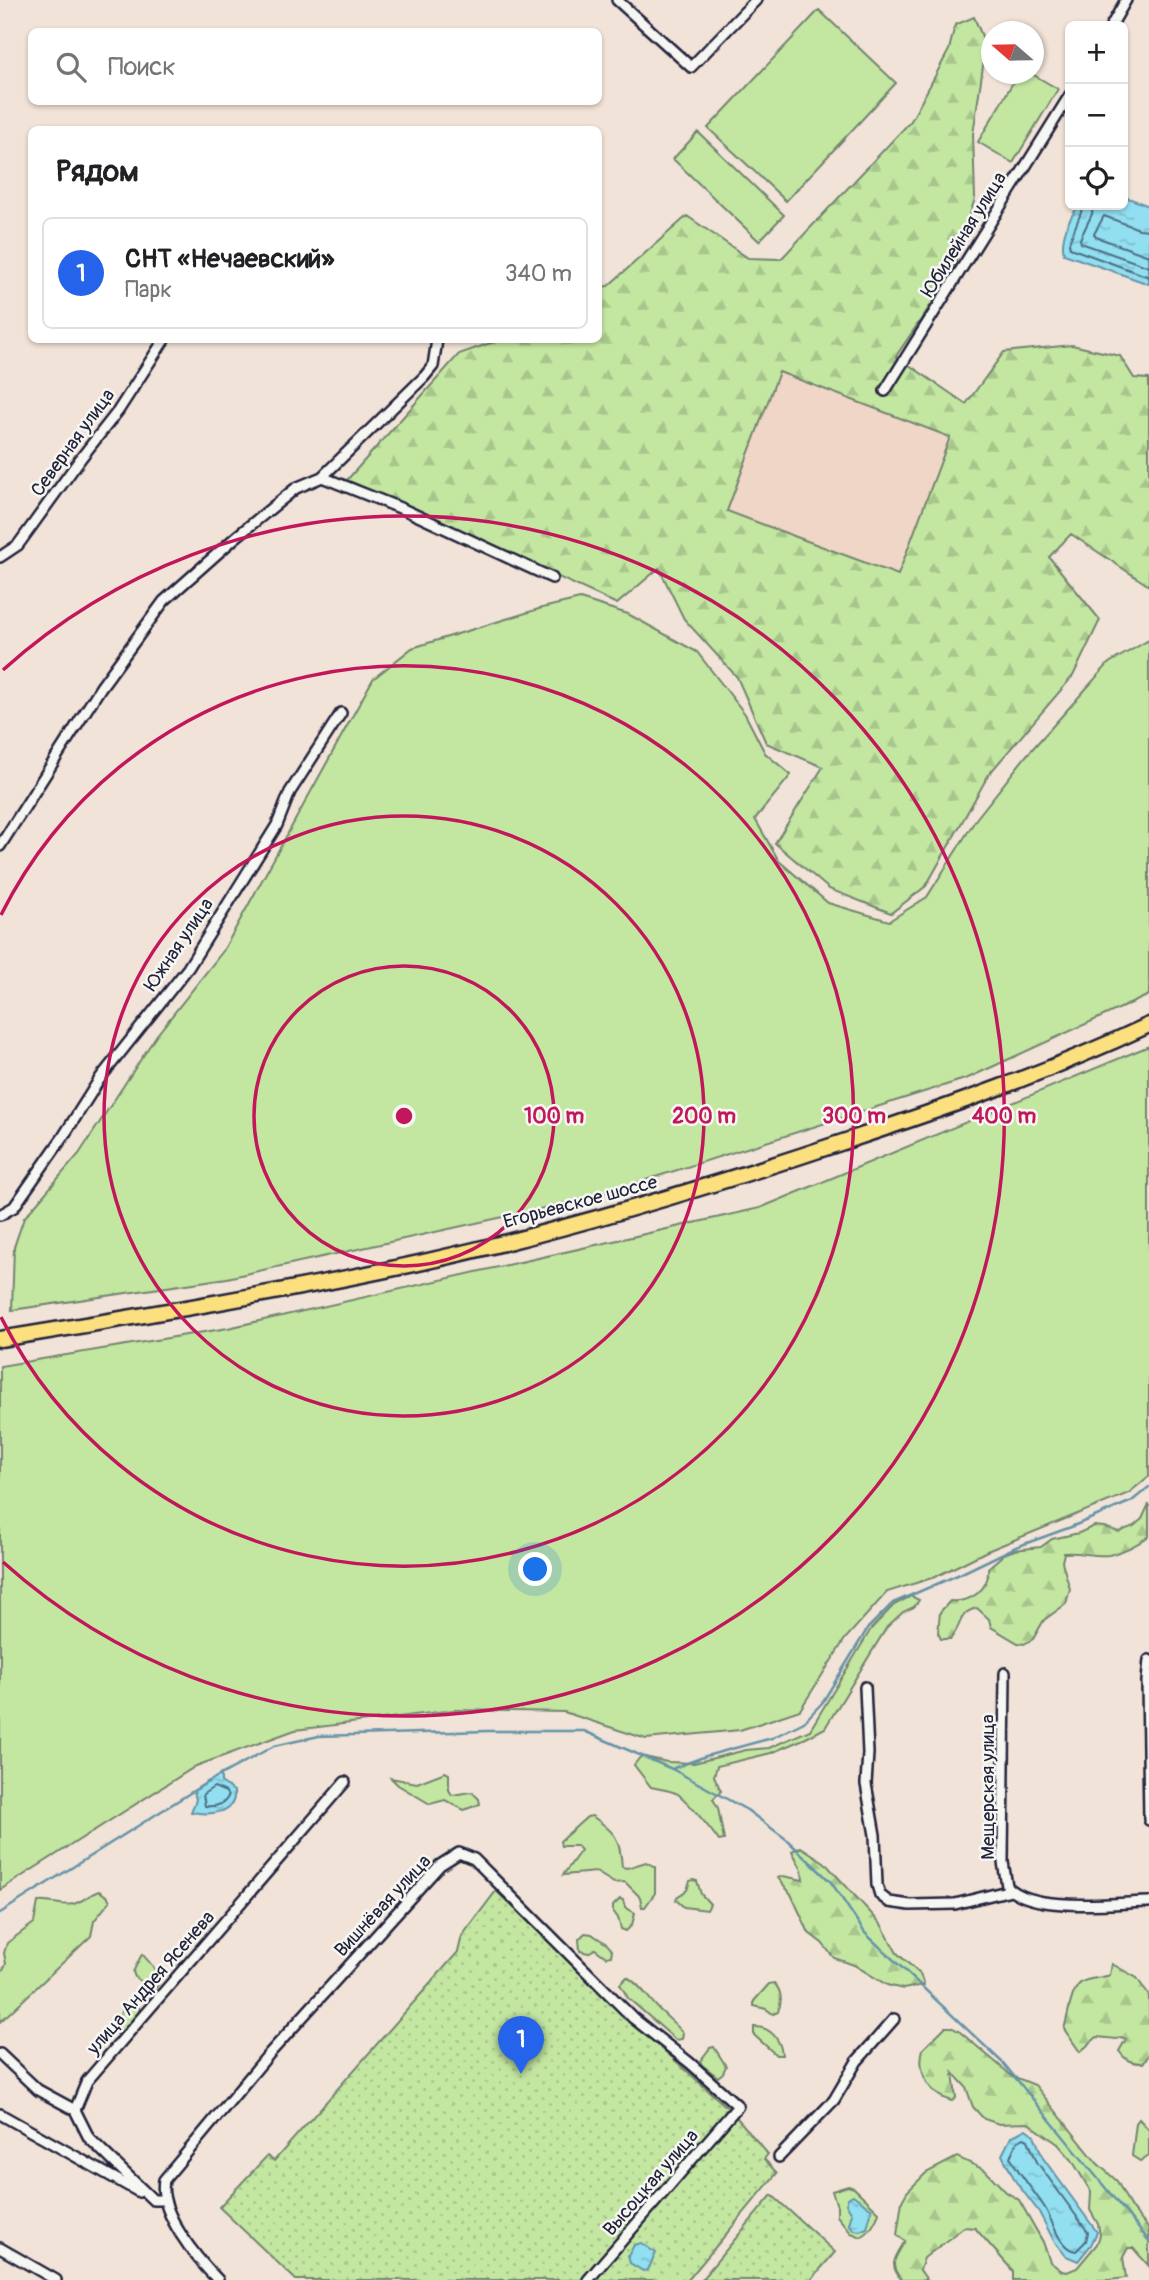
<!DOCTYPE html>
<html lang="ru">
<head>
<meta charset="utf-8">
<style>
  body { margin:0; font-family:Pangolin,sans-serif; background:#f2f2f2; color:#202124 }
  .controls { position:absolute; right:21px; top:21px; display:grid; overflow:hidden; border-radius:10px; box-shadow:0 2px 5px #0004 }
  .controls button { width:63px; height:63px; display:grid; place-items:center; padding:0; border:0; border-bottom:2px solid #e0e0e0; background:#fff; color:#202124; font:35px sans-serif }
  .compass { position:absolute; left:981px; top:21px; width:63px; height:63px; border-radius:50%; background:#fff; box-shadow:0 2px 5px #0004; rotate:290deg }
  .you { position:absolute; left:536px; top:1570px; width:24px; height:24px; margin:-18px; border:5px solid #fff; border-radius:50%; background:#1a73e8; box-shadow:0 0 0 10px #1a73e833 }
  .badge { display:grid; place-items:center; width:46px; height:46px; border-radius:50%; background:#2563eb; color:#fff; font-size:23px; font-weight:700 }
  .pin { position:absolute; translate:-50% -58px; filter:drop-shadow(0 2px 4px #0008) }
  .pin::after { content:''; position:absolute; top:37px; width:24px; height:21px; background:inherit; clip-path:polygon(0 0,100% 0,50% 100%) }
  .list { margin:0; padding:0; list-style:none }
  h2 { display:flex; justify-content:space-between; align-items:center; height:91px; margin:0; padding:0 28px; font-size:30px }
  h2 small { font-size:23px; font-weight:400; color:#757577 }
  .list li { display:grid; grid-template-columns:46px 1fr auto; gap:21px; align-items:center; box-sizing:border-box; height:112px; margin:0 14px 14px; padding:0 14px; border:2px solid #e0e0e0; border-radius:10px }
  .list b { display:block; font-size:26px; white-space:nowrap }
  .list p { margin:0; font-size:23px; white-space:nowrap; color:#757577 }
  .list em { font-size:23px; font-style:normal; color:#757577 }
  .icon { flex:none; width:38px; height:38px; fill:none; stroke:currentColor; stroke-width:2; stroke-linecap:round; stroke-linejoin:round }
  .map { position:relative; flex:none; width:1149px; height:2280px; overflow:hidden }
  .search { position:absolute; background:#fff; box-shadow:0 2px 5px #0004; left:28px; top:28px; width:574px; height:77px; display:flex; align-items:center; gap:18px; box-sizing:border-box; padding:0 24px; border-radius:10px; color:#757577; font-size:26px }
  .panel { position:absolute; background:#fff; box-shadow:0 2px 5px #0004; left:28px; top:126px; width:574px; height:217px; border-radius:10px }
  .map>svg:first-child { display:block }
  .built { fill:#f0d6c6 }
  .grass { fill:#c3e7a1; stroke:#72846e; stroke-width:2 }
  .forest { fill:url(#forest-firs); stroke:#72846e; stroke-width:2; fill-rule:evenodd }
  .garden { fill:url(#garden-dots); stroke:#72846e; stroke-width:2 }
  .water { fill:url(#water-ripples); stroke:#6593a8; stroke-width:2 }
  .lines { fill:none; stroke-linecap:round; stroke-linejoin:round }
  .shore { stroke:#4e6e83; stroke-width:2 }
  .stream { stroke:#6593a8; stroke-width:2.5 }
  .minor-casing { stroke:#22223b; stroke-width:14 }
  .primary-casing { stroke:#22223b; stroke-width:19 }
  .minor { stroke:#f6f6f2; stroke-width:9 }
  .primary { stroke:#fce080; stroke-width:14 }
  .ring { fill:none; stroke:#c2185b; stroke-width:3.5 }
  .labels { text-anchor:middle; stroke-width:5; stroke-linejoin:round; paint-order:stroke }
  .street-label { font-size:19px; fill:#22223b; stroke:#f6f6f2 }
  .centre { fill:#c2185b; stroke:#f6f6f2; stroke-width:3.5 }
  .ring-label { font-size:21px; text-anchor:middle; font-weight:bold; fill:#c2185b; stroke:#f6f6f2; stroke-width:5; stroke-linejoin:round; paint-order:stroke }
</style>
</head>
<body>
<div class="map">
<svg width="1149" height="2280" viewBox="0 0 1149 2280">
  <defs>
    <pattern id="forest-firs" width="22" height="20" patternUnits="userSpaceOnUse" patternTransform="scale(1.75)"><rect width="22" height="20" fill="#c3e7a1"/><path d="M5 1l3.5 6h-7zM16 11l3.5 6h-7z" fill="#a7c68c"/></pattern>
    <pattern id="garden-dots" width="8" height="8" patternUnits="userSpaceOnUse" patternTransform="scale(1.75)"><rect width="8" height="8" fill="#c3e7a1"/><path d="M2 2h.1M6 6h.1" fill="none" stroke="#a7c68c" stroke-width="1.8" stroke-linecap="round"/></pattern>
    <pattern id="water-ripples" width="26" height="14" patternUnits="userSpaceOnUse" patternTransform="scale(1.75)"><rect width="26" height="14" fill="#91dff0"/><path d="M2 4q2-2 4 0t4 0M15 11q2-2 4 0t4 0" fill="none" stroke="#7dbfcf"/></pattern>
  </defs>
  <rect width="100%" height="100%" fill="#f2e3d8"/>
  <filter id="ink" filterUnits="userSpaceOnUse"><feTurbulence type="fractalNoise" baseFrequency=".0143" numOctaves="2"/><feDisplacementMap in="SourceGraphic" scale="14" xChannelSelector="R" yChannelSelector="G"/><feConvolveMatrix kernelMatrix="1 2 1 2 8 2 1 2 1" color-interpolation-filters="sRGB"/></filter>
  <g filter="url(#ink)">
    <path class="built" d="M779,372L950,436L897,576L726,511Z"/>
    <path class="grass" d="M819,10L896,83L786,201L708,128Z
      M1018,74H1032L1058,89L1013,163L978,142Z
      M698,132L784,215L759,241L673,159Z
      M580,599L628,614L697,652L745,714L765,753L791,775L755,819L779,861L828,903L889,921L927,897L976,819L1026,756L1109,663L1149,640V995L968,1078L589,1198L227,1278L12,1310L14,1247L24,1218L79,1154L156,1036L223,951L373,679L412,648L542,608Z
      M1149,1046V1476L1129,1493L987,1551L935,1577L887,1592L845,1639L800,1710L740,1730L646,1739L564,1712L454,1710L295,1730L196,1766L0,1890V1366L228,1328L760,1208Z
      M911,1596L919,1600L914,1607L903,1612L887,1627L825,1728L806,1738L771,1753L717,1766L714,1776L721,1791L713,1799L718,1808L724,1840L719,1841C711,1829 689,1803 678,1794C671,1790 659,1789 651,1787L634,1765L641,1756L667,1762L694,1763L746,1750L769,1748L810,1730L871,1629L894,1605Z
      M445,1772L449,1774V1790L452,1795L472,1792L479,1799L480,1804L464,1810L445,1800L430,1804L398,1785L391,1778L417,1783Z
      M592,1816C616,1833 620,1838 622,1867L627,1868L646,1862L655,1867V1893L645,1907H642L640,1897L625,1882L614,1883L596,1872L563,1875L581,1850L577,1846H561L560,1841L587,1817Z
      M693,1880L697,1881L701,1894L710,1904L707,1910L684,1907L676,1900L677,1897L687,1890L690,1881Z
      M99,1891L108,1897L110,1901L94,1921L91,1936L0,2022V1974L6,1964L4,1953L7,1943L34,1923L38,1902C50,1900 62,1907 73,1904C83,1902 89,1894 99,1891Z
      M620,1899L623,1900L625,1907L635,1913L632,1925L626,1931L621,1929L618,1918L613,1911V1906Z
      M585,1933L592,1934C599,1940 606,1941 612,1950L611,1956L606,1957L595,1949L588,1953L580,1951L579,1939Z
      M142,1954C151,1964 171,1983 149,1992L143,1983L135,1977L133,1972Z
      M627,1977C642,1985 650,2002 663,2013C670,2020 677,2025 683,2033L682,2039L676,2040L628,1998L620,1984Z
      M774,1983C782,1991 782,2002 778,2012L773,2014L766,2009L754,2006V2001L769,1984Z
      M131,2004L139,2007L140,2020L123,2037L117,2034L118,2019L124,2006Z
      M754,2027C771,2026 781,2041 782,2055H776L754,2035Z
      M714,2047L726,2066L723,2073L718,2077L702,2065L700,2061L710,2048Z
      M1139,2119L1149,2130V2155L1140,2161L1132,2156L1136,2123Z
      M848,2186L854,2188L879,2212C877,2221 870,2232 861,2237L851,2233L837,2216V2206L832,2191Z"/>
    <path class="forest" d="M974,17L986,46L973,134L975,198L952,274L896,356L966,404L1004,352L1072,345L1120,356L1134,378L1149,379V586L1071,534L1049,557L1100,620L1073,676L989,774L926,886L891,913L829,889L775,843L823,767L766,743L737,677L684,619L659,568L617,604L347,480L459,354L499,340H598L599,287L608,286L687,216L748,258L781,259L911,121L949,50L955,25ZM779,372L950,437L898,575L727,511Z
      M1149,1504V1536C1138,1544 1123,1552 1109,1555C1094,1557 1079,1551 1064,1553L1062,1562L1070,1589L1066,1604L1044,1620L1033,1639L1024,1644L1018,1643L991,1627L989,1619L977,1608C957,1613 963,1625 950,1639H941L938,1633L940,1612L950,1601C970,1603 990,1590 988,1568L1004,1554L1014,1550L1041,1547L1052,1539L1079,1533L1094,1526L1104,1527L1119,1532L1134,1526L1142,1519Z
      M801,1847L824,1862L881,1924L897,1953L920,1974L924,1985L903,1989L887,1985L854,1965L834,1958L822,1943L809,1933L791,1894L778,1878L783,1876L803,1880L802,1870L792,1851Z
      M1112,1964L1137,1978L1149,1996V2055L1143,2063C1131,2063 1126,2061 1119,2051L1126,2039L1121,2037L1117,2039L1097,2037L1080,2052L1064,2029C1068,2017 1071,1988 1082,1982C1089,1978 1102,1978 1110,1975Z
      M945,2027H951L960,2032L1012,2076L1035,2085L1097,2163L1117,2181L1131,2208L1149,2229V2266L1133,2248H1128L1123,2257L1126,2278L1109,2280H1013V2271L975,2228L964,2227L924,2258L920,2270L927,2280H902C887,2264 896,2257 905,2241L897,2235L902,2201L907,2192L926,2173L957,2157L985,2170L1006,2192L1019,2200L1043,2242L1050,2262L1062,2271L1067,2272L1077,2268L1097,2244L1100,2235L1098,2224L1090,2210L1091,2192L1072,2160L1058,2144L1028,2123L999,2124L984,2119L973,2107L966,2087L953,2073L956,2098L952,2101C928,2095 917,2071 923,2049Z"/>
    <path class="garden" d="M496,1891L654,2041L732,2112L768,2154L764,2159L777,2173L688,2280H296L219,2207L267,2156L274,2161L458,1952L462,1936Z
      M772,2195L835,2252L811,2280H701Z"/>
    <path class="water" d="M1123,196L1149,206V284L1064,254C1060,239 1069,216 1080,205H1123Z
      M221,1774V1782L234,1791C237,1815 208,1815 191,1812L196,1800L194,1791Z
      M1026,2129L1034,2135L1043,2158L1097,2232L1091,2245L1078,2261L1066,2256L1054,2241L1039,2212L1016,2182L1002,2155L1011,2137Z
      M853,2195L872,2209L867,2228L860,2231L854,2230L849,2224L852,2213L846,2204L848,2198Z
      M641,2243L656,2253L648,2270L643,2271L630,2263L628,2256L634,2245Z"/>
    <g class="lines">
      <path class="shore" d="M1084,205L1069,243L1070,248L1149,277
        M1093,205L1092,214L1080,239L1081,243L1149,267
        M1149,230L1139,229L1104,216L1094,234L1096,237L1149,256
        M214,1787L226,1792L228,1797C223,1806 214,1807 205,1806L203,1794Z
        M1024,2138L1028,2140L1037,2162L1088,2232L1086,2241L1076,2251C1059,2249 1053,2221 1045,2208C1033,2190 1020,2175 1010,2157L1017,2142Z"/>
      <path class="stream" d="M674,1768L706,1756L772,1738L804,1722L822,1703L868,1628L893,1603L960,1574L1016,1547L1071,1527L1132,1501L1149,1487
        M215,1778L274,1746L319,1736L487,1731H584L672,1769L747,1810L786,1839L831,1882L865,1933L1004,2064L1149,2241
        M0,1913L209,1781"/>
      <defs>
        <path id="minor" d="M617,0L691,67L756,0
          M1111,26L1126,0
          M885,391L1070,95
          M322,477L424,377L433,366L437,340
          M0,557L18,545L81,458L118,411L164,340
          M0,846L101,687L164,601L236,537L296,488L322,477L405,510L552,578
          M0,1215L14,1207L63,1137L101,1077L188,968L277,825L290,792L341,713
          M1149,1660L1147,1681L1149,1820
          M1005,1673L1003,1862L1007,1886C1033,1913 1113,1903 1149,1902
          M865,1687L868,1753L866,1784L875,1835L877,1885L880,1895L889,1902L910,1905L955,1904L1011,1890
          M0,2054L38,2090L75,2110
          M0,2114L139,2192
          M779,2157L834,2100L857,2061L894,2019
          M163,2200H153L89,2138L75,2110L87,2081L345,1782
          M0,2248L56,2280
          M218,2280C196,2258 158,2212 164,2180L269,2054L440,1865L459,1853L474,1859L633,2018L690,2063L738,2106L588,2280"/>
        <path id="primary" d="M0,1339C140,1316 281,1293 419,1263C564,1231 706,1188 846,1141C949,1107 1051,1071 1149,1025"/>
      </defs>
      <use href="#minor" class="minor-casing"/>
      <use href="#primary" class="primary-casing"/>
      <use href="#minor" class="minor"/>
      <use href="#primary" class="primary"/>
    </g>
  </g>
  <g class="ring">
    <circle cx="404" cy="1116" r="150"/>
    <circle cx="404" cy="1116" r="300"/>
    <path d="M1 915A450 450 0 1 1 1 1317"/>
    <path d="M3 670A600 600 0 1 1 3 1562"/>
  </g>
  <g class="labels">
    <g class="street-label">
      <text transform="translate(963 234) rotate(-58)" y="7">Юбилейная улица</text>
      <text transform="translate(72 442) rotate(-54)" y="7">Северная улица</text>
      <text transform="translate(178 944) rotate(-56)" y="7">Южная улица</text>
      <text transform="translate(580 1201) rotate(-15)" y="7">Егорьевское шоссе</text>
      <text transform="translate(987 1787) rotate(-90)" y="7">Мещерская улица</text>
      <text transform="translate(382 1905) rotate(-47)" y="7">Вишнёвая улица</text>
      <text transform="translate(150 1982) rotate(-49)" y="7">улица Андрея Ясенева</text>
      <text transform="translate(650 2182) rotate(-49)" y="7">Высоцкая улица</text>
    </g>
  </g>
  <circle cx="404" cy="1116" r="10" class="centre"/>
  <g class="ring-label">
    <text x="554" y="1123">100 m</text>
    <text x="704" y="1123">200 m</text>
    <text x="854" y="1123">300 m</text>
    <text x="1004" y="1123">400 m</text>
  </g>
</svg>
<div class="controls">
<button>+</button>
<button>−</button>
<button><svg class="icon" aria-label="locate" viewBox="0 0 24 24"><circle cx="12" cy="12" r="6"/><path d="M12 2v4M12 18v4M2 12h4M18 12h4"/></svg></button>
</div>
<svg class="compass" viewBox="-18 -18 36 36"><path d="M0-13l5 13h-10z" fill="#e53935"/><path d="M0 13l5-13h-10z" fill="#757577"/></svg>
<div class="you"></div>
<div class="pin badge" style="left:521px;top:2074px">1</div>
<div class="search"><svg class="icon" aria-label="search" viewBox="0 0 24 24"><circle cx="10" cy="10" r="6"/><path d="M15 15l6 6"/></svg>Поиск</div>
<section class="panel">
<h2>Рядом<small></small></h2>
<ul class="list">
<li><span class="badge">1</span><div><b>СНТ «Нечаевский»</b><p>Парк</p></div><em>340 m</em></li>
</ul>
</section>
</div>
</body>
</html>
